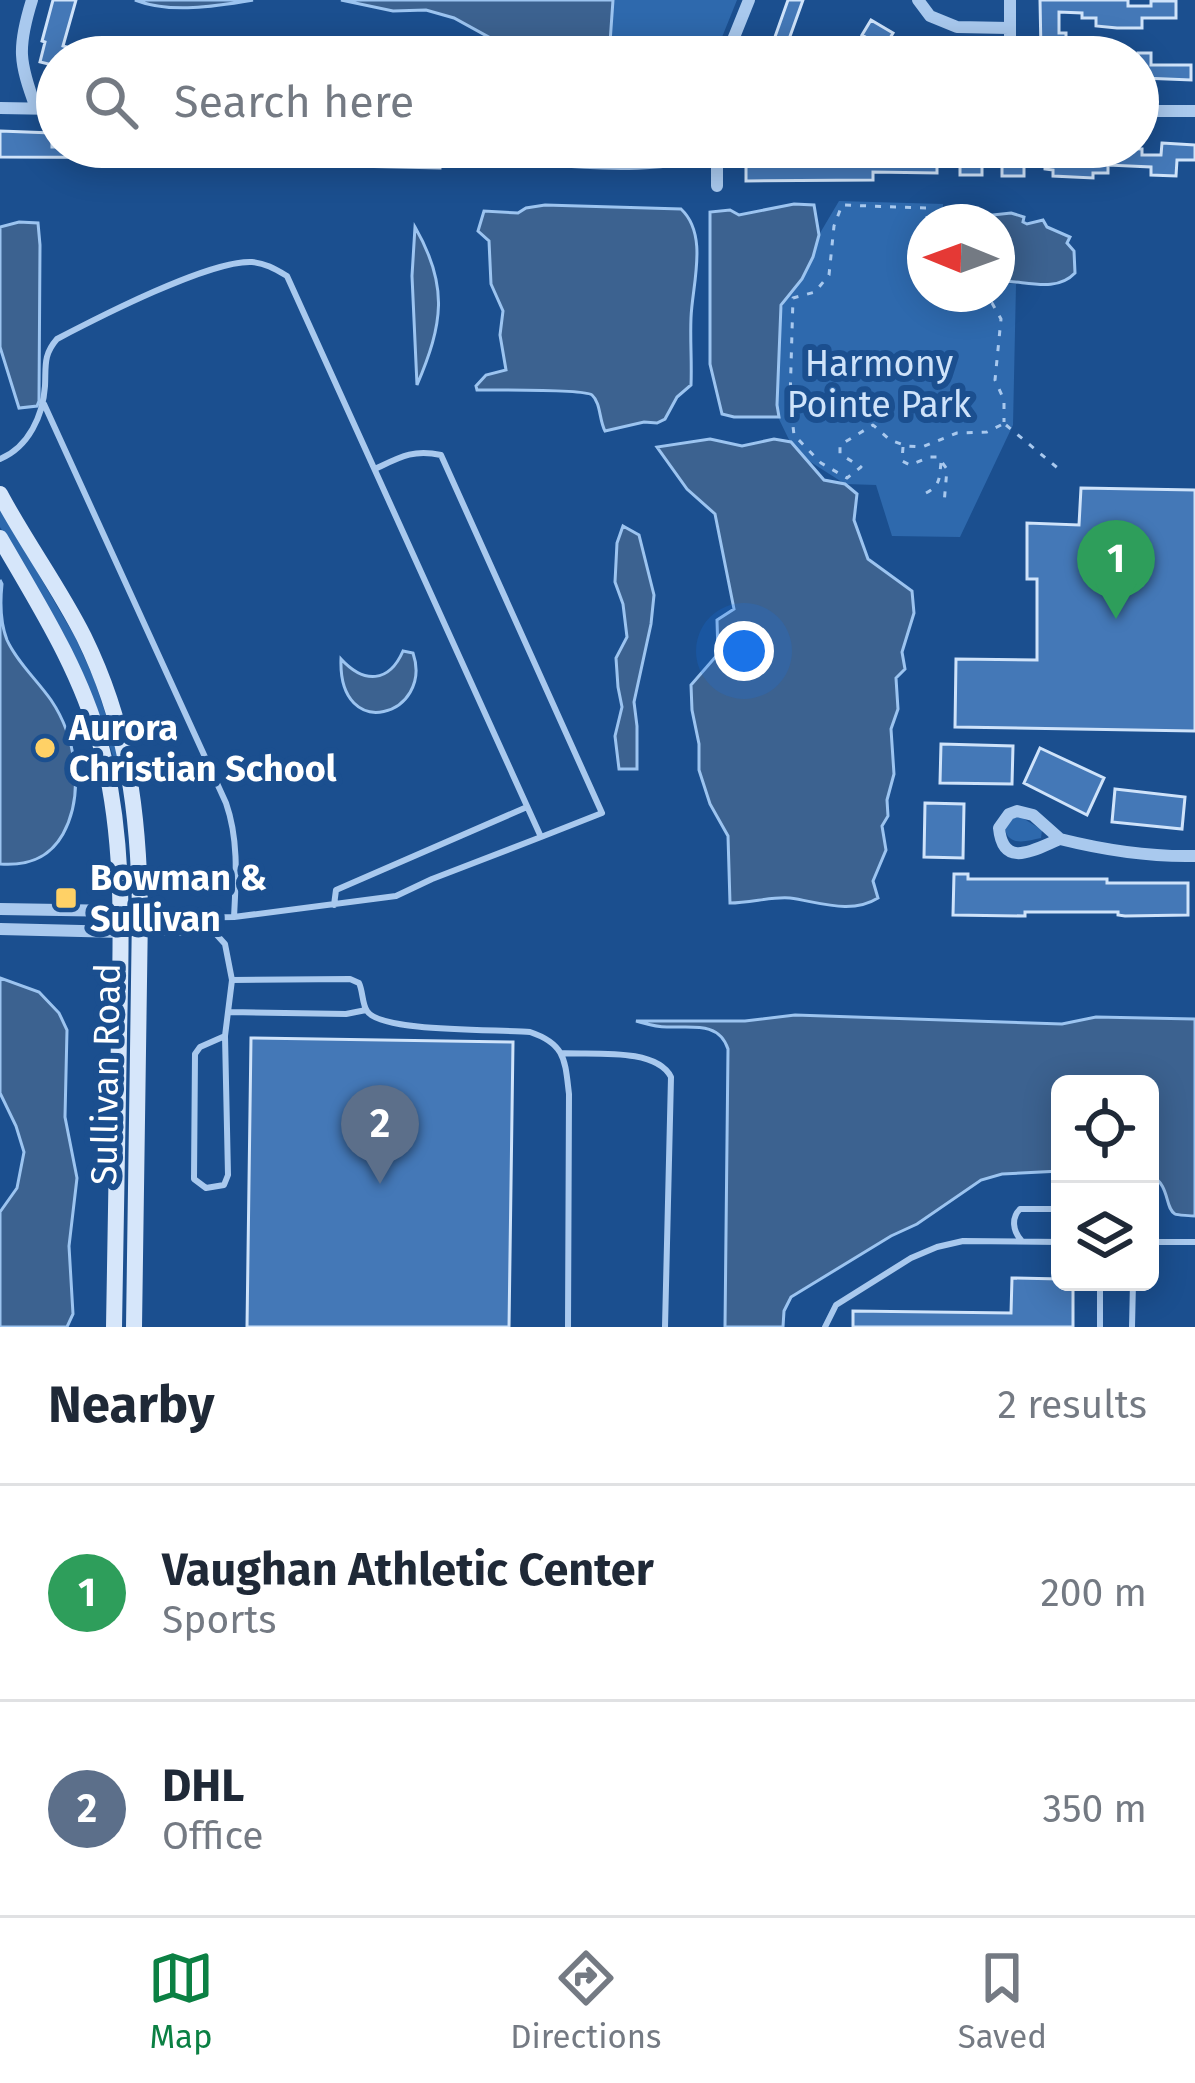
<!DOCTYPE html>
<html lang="en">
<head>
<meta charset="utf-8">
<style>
  body { margin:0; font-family:"Fira Sans",sans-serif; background:#f6f6f7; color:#1f2937 }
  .controls { position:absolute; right:36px; bottom:36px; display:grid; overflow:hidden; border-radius:18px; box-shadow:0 6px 30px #0003 }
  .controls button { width:108px; height:108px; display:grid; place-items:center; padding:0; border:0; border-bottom:3px solid #e0e1e3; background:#fff; color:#1f2937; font:60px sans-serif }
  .compass { position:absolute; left:907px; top:204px; width:108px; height:108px; border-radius:50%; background:#fff; box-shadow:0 6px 30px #0003; rotate:271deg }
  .you { position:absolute; left:744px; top:651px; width:42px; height:42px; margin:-30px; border:9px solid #fff; border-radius:50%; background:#1a73e8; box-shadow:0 0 0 18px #1a73e833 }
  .badge { display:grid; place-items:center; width:78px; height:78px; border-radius:50%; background:#0b8043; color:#fff; font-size:39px; font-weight:700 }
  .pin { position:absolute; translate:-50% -99px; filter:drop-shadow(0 3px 6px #0008) }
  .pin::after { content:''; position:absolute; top:63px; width:42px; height:36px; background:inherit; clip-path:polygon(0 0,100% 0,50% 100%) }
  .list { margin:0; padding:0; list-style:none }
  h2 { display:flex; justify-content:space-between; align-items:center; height:156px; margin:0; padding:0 48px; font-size:51px }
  h2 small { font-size:39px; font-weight:400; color:#747a83 }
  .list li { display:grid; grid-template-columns:78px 1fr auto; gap:36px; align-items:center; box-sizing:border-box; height:216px; padding:0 48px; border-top:3px solid #e0e1e3 }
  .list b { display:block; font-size:45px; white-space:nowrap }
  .list p { margin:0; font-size:39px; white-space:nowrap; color:#747a83 }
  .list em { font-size:39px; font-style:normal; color:#747a83 }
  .icon { flex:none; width:66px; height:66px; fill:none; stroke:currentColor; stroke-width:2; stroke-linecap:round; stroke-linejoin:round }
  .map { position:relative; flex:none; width:1195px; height:1327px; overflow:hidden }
  .search { position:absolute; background:#fff; box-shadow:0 6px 30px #0003; left:36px; right:36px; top:36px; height:132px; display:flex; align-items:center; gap:30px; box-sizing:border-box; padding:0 42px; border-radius:66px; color:#747a83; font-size:45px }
  .sheet { height:588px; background:#fff }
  nav { display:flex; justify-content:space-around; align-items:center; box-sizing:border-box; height:168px; border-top:3px solid #e0e1e3; background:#fff; font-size:33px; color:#747a83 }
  nav a { display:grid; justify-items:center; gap:6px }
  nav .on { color:#0b8043 }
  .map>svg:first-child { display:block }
  .green { fill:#2e69ad }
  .water { fill:#3c6290; stroke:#9cc4f0; stroke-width:3 }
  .building { fill:#4478b7; stroke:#cfe3fa; stroke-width:3 }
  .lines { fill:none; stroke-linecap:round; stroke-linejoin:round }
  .path { stroke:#a9c9ee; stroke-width:3; stroke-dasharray:6 9; stroke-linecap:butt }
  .lane { stroke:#a9c9ee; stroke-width:6 }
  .street { stroke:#a9c9ee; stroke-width:12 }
  .secondary { stroke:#d6e6fa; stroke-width:16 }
  .poi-dot { fill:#ffd166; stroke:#1b4f8f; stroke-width:4.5 }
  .labels { text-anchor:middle; stroke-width:12; stroke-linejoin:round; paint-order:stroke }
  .park-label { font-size:36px; fill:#cfe3fa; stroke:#1b4f8f }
  .poi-label { font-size:36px; font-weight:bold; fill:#fff; stroke:#1b4f8f; text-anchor:start }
  .street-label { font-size:36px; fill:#fff; stroke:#1b4f8f }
</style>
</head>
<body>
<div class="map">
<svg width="1195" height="1327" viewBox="0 0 1195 1327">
  <rect width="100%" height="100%" fill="#1b4f8f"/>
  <path class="green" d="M613,0H737L714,57H609Z
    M550,147H697L665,157L546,155Z
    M839,201L943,204V222H925V294H997V283L1016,284L1013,425L960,537L892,536L876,485L845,484L795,452L776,413L780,313L797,272Z
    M0,508L75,637L94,679L122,764L116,765L100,717L65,636L0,527Z
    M1021,817L1042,830L1041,838C1027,841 1009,847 1005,829L1012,818Z"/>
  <path class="water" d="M135,0H253C217,6 170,14 135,0Z
    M341,0H613L609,57H525L454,18L426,10L393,11Z
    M794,204L814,205L819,235L813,257L802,279L781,305L777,405L779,417H734L722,414L710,364V212L730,210L739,215Z
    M545,205L681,209C709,235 692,285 691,318C690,340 692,362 691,385L677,397L665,419L657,423L644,422L605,431C599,420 601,403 592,395C585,389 494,390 477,390L476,386L486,375L506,370L500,335L503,311L491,284L489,241L478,231L484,211L518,213L526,208Z
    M1011,213L1024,217L1023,222L1027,224L1043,220L1047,227L1070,237L1067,243L1074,251L1075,273C1055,294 1024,280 997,281V222H951L956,219Z
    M19,222L38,223L40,245L39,401L37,406L19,408L0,347V227Z
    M415,227C449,286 443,324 417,385L412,276Z
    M710,439L742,446L774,439L791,442L824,480L845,484L857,494L854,520L868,559L912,591L914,613L902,652L905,669L896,678L898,709L891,729L894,774L887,800L888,816L882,826L886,850L873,881L878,898C851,915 819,902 790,898C774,896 750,903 730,903L728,836L710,804L699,770V744L692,710L691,685L718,654L717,620L734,609L715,514L687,489L657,447Z
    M623,526L639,535L654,595L651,624L634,702L637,726V769H619L615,736L622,707L618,687L616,658L627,637L623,604L615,582L617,543Z
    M0,580L2,584C0,603 0,622 7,640C17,662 37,680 51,700C76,737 85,794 63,834C49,859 27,866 0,864Z
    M403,651L413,653C434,715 338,745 341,659C364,684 389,683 403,651Z
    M0,978L39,992L59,1013L67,1030L65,1117L77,1178L69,1246L73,1314L67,1327H0V1212L17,1188L24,1152L16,1126L0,1093Z
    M795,1015L1062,1024L1096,1017L1195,1019V1216C1193,1216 1177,1215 1175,1214C1164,1207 1171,1186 1150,1174V1084H1060V1171L1002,1174L981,1180L917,1224L891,1236L791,1297L784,1311L783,1327H725L728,1049C719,1021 691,1028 667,1027C656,1027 647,1024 636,1021H745Z"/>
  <path class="building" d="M53,0H76L63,46L67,47L64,57H57V66L40,62L45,42L42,41Z
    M788,0H803L784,53L771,48Z
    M1040,0H1128V6H1151V1H1176V18H1142V28H1117L1096,26V18H1082V13L1059,12V33H1066V50H1041Z
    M871,20L893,33L884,48L862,35Z
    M1138,53H1151V65H1191V80L1143,78V72H1138Z
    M0,131L52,133V147H230V158L0,157Z
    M1162,143L1195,145V160H1177L1176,176L1151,175V167L1108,165V173H1093V178L1053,176V170L1045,169V165H1024V176H1002V164H982V175H960V150L1081,152V148H1116L1142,149V155H1161Z
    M281,147H441L440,168L353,166L354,161L281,154Z
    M877,147H937V173L873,172V180L746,181V155L877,154Z
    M1081,488L1195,490V731L955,727L956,659L1037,660V579H1027V523L1079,525Z
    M941,744L1013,746L1012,784L940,783Z
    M1040,748L1104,778L1087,815L1024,783Z
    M1115,789L1185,797L1182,829L1112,822Z
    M925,803L964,804L963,858L924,857Z
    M954,874H968V879H1107V883H1188V915L1125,916L1118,915V912H1025V916L953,915Z
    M251,1038L513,1042L509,1327H247Z
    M1012,1278L1060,1279V1282H1073V1327H853V1311L1011,1313Z"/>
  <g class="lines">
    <path class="path" d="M927,222V208L842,205L834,226L829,275L815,292L793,298L790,400L794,435L821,463L847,478L861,467L840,454V445L873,425L890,440L907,446L922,447L957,433L987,432L1005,423
      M933,294L947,300L992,303L1001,319L995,380L1004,400V422
      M1006,425L1060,470
      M903,447L902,461L910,465L930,457H938L947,469L944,504
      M926,493C941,485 939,478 941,463"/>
    <path class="lane" d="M44,404L226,803C239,840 236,879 234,917
      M0,459C29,447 43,415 45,386C46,366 43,355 57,339C97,318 210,260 252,262C265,263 275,269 287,276L541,837L432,879L396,896L234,917L179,918L142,913
      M375,469C400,457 413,449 441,455L602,813L541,837
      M334,905L336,890L527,807
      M142,932L215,933L225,944L232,980L350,979L359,983C363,991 362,1004 367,1011C381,1033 501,1029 530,1032C566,1044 565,1061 569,1094L568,1327
      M230,1012L346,1014L366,1010
      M225,1036L228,1175L224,1185L206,1188L194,1179L195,1054L200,1047L225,1036L232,980
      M561,1053C591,1055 656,1047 671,1077L665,1327
      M1021,1240C1013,1231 1011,1218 1020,1209H1060
      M1150,1242H1195
      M825,1327L836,1305L911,1258L937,1247L963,1241L1060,1242
      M1100,1327V1282
      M1132,1327L1133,1282"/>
    <path class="street" d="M32,0C17,48 19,62 36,108
      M918,0L930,16L957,27L1009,28
      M726,57L749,0
      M1010,57V0
      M0,108L57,109
      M1138,111H1195
      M496,147C526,164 641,168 676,160C688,158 700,151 711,147
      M717,147V186
      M1017,811L1033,815L1060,839C1035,849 1003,870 999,828L1009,814Z
      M1060,839C1104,850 1150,857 1195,856
      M0,909L121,911L140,925
      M0,929L121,932L140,925"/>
    <path class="secondary" d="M0,494C26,543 59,587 84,637C128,727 139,814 140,913L134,1327
      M0,538C38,604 80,669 100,743C126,838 121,937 119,1034C117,1132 116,1229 114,1327"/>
  </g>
  <g class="poi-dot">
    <circle cx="45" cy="748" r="12"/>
    <rect x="54" y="886" width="24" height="24" rx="6"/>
  </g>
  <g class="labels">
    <g class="park-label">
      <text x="879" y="376">Harmony<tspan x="879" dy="41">Pointe Park</tspan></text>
    </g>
    <g class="poi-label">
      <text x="69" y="740">Aurora<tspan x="69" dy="41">Christian School</tspan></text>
      <text x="90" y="890">Bowman &amp;<tspan x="90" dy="41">Sullivan</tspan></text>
    </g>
    <g class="street-label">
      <text transform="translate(105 1074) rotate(-89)" y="13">Sullivan Road</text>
    </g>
  </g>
</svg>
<div class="controls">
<button><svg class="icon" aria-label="locate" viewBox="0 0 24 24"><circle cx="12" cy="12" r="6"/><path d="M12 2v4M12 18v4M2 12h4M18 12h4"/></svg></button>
<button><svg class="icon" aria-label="layers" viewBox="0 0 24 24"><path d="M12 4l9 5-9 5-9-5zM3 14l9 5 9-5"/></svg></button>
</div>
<svg class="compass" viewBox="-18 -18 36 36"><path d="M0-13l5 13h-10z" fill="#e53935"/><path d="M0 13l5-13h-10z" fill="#747a83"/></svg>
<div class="you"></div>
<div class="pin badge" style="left:1116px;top:619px;background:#2e9e5b">1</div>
<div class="pin badge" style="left:380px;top:1184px;background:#5c6f8a">2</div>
<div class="search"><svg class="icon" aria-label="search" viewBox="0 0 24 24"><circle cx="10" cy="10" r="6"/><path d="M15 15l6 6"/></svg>Search here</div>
</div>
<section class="sheet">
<h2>Nearby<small>2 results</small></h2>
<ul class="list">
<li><span class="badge" style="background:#2e9e5b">1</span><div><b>Vaughan Athletic Center</b><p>Sports</p></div><em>200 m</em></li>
<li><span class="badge" style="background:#5c6f8a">2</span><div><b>DHL</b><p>Office</p></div><em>350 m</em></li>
</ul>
</section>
<nav>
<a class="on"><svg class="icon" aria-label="map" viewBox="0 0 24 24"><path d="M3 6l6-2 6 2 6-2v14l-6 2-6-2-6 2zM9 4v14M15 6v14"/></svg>Map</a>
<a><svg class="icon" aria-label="directions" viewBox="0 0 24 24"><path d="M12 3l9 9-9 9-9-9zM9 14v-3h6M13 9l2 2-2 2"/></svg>Directions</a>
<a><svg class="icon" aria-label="saved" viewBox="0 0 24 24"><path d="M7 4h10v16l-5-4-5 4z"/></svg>Saved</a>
</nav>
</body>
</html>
